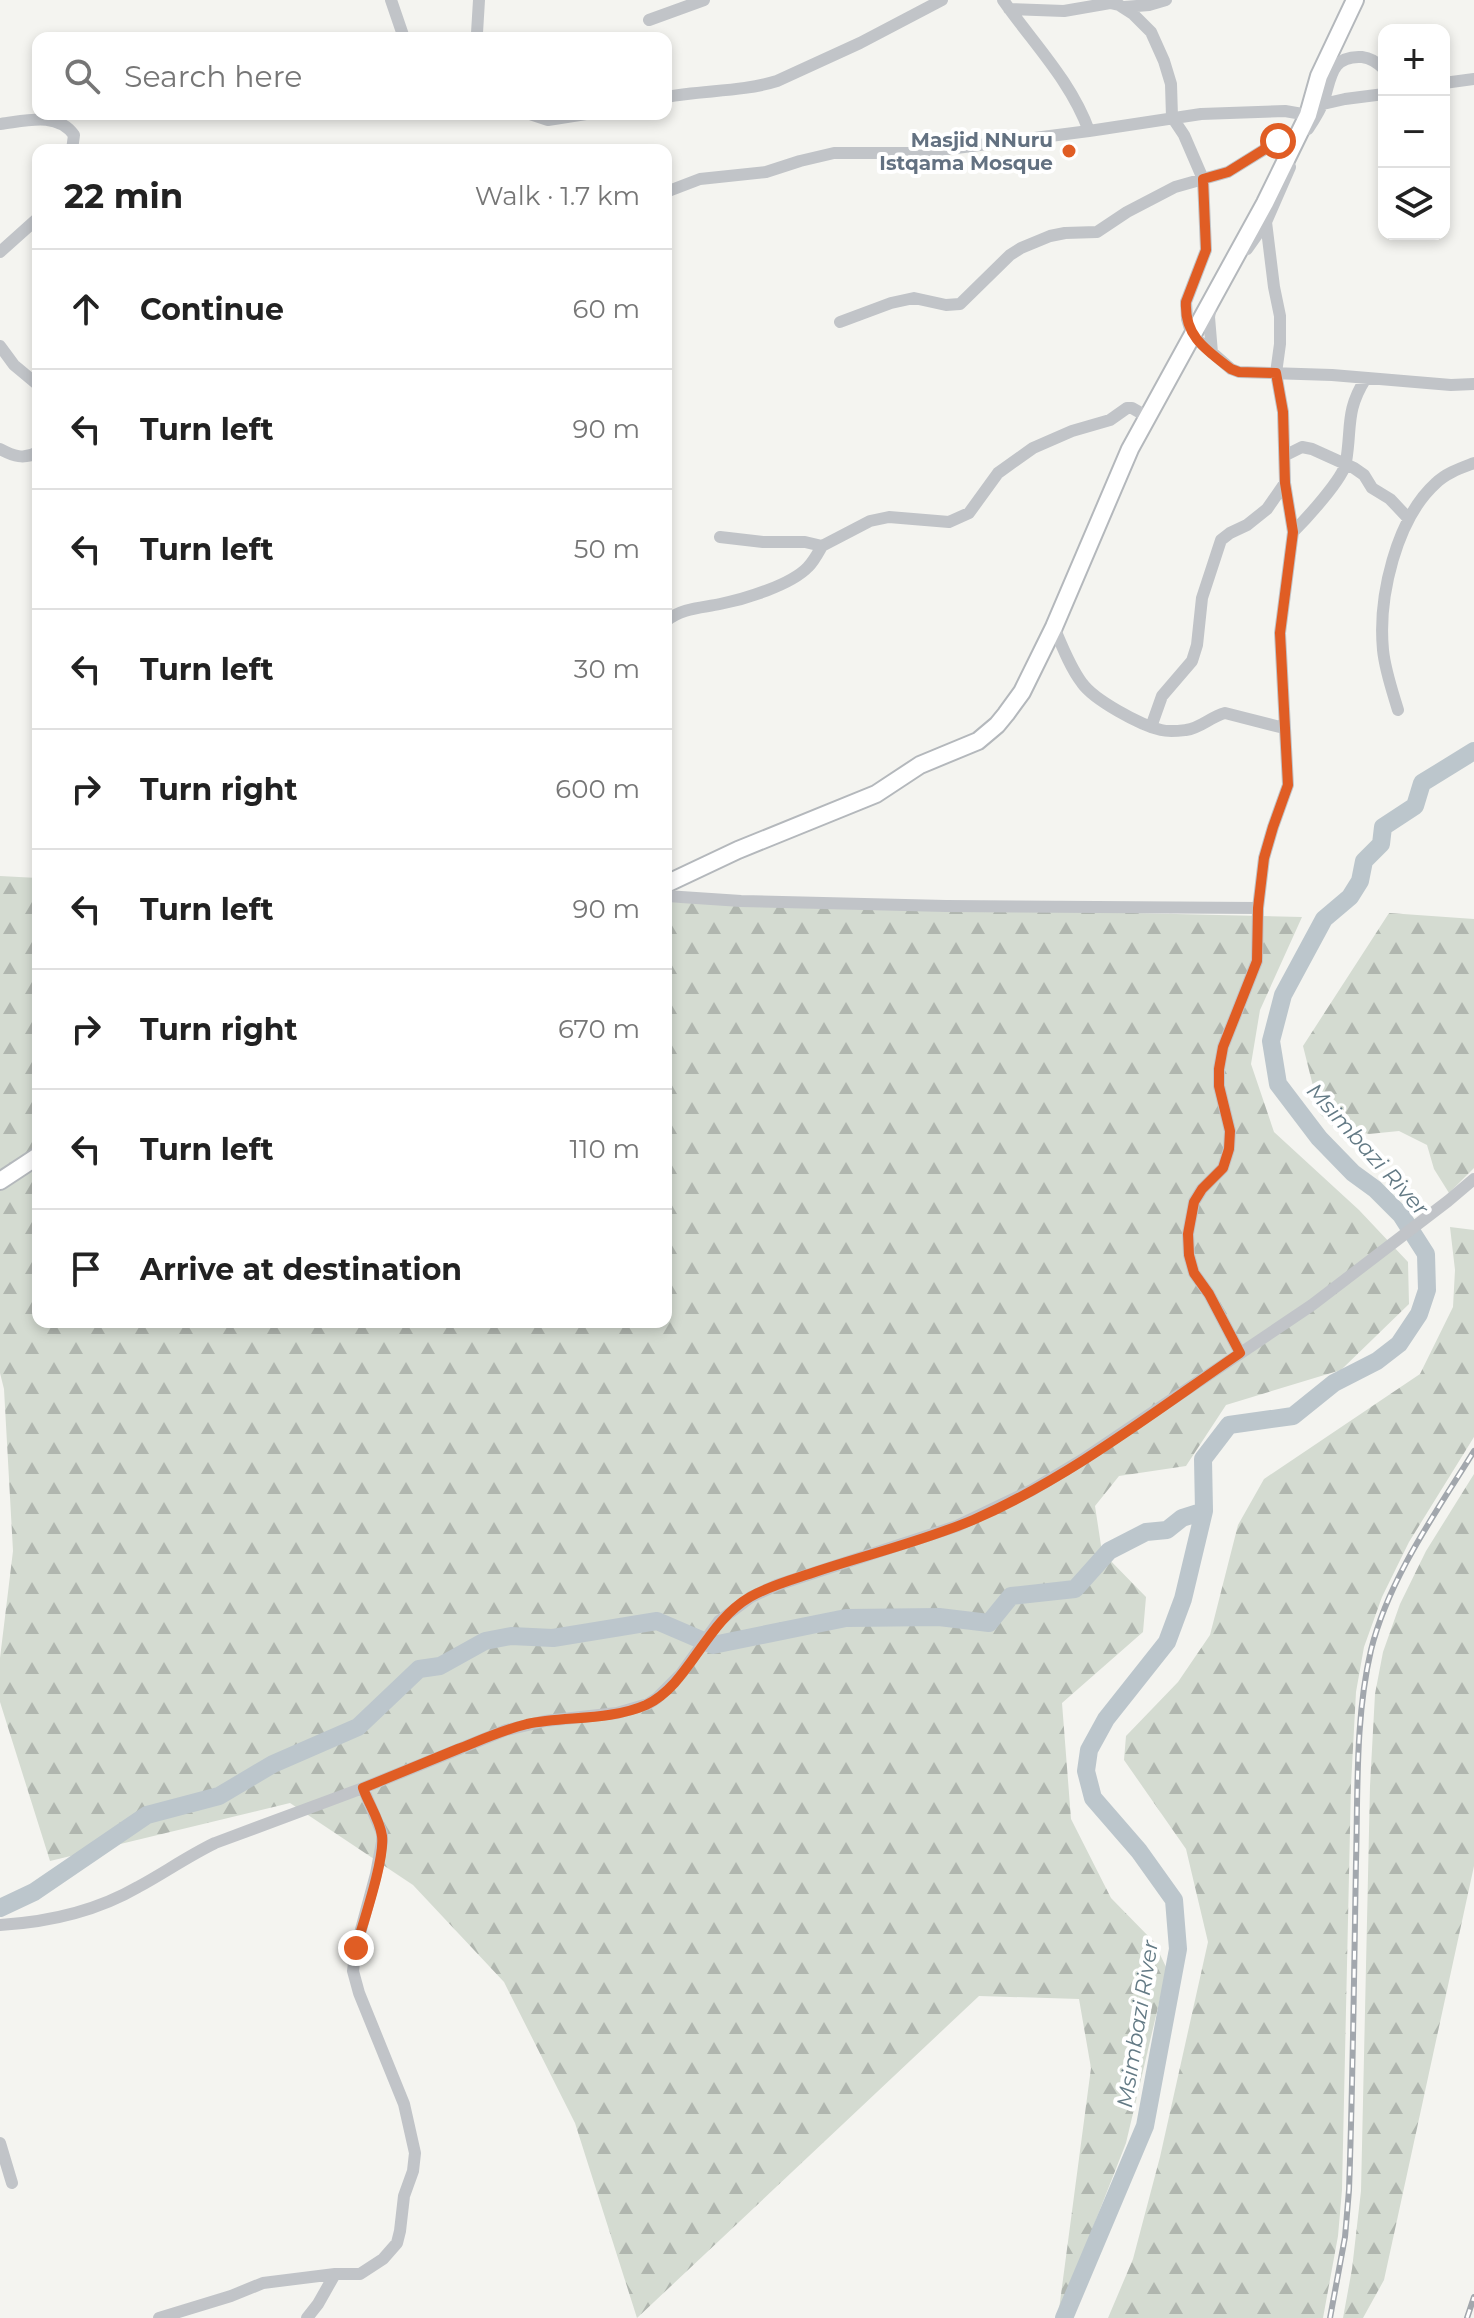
<!DOCTYPE html>
<html lang="en">
<head>
<meta charset="utf-8">
<style>
  body { margin:0; font-family:Montserrat,sans-serif; background:#f6f6f6; color:#222 }
  .controls { position:absolute; right:24px; top:24px; display:grid; overflow:hidden; border-radius:16px; box-shadow:0 4px 12px #0003 }
  .controls button { width:72px; height:72px; display:grid; place-items:center; padding:0; border:0; border-bottom:2px solid #e0e0e0; background:#fff; color:#222; font:40px sans-serif }
  .stop { position:absolute; width:24px; height:24px; margin:-18px; border:6px solid #e05d24; border-radius:50%; background:#fff }
  .stop.end { background:#e05d24; border-color:#fff; box-shadow:0 2px 8px #0008 }
  .list { margin:0; padding:0; list-style:none }
  h2 { display:flex; justify-content:space-between; align-items:center; height:104px; margin:0; padding:0 32px; font-size:34px }
  h2 small { font-size:26px; font-weight:400; color:#767676 }
  .list li { display:grid; grid-template-columns:52px 1fr auto; gap:24px; align-items:center; box-sizing:border-box; height:120px; padding:0 32px; border-top:2px solid #e0e0e0 }
  .list b { display:block; font-size:30px; white-space:nowrap }
  .list em { font-size:26px; font-style:normal; color:#767676 }
  .icon { flex:none; width:44px; height:44px; fill:none; stroke:currentColor; stroke-width:2; stroke-linecap:round; stroke-linejoin:round }
  .map { position:relative; flex:none; width:1474px; height:2318px; overflow:hidden }
  .search { position:absolute; background:#fff; box-shadow:0 4px 12px #0003; left:32px; top:32px; width:640px; height:88px; display:flex; align-items:center; gap:20px; box-sizing:border-box; padding:0 28px; border-radius:16px; color:#767676; font-size:30px }
  .panel { position:absolute; background:#fff; box-shadow:0 4px 12px #0003; left:32px; top:144px; width:640px; height:1184px; border-radius:16px }
  .map>svg:first-child { display:block }
  .forest { fill:url(#forest-firs) }
  .lines { fill:none; stroke-linecap:round; stroke-linejoin:round }
  .river { stroke:#bcc6cc; stroke-width:18 }
  .secondary-casing { stroke:#b4b8bc; stroke-width:20 }
  .street { stroke:#c1c4c8; stroke-width:12 }
  .secondary { stroke:#fff; stroke-width:16 }
  .rail-casing { stroke:#a2a7ad; stroke-width:6 }
  .rail { stroke:#fff; stroke-width:3; stroke-dasharray:9; stroke-linecap:butt }
  .route { stroke:#e05d24; stroke-width:10 }
  .poi-dot { fill:#e05d24; stroke:#fff; stroke-width:3 }
  .labels { text-anchor:middle; stroke-width:8; stroke-linejoin:round; paint-order:stroke }
  .poi-label { font-size:20px; font-weight:bold; fill:#637181; stroke:#fff; text-anchor:end }
  .water-label { font-size:22px; font-style:italic; fill:#637a85; stroke:#fff }
</style>
</head>
<body>
<div class="map">
<svg width="1474" height="2318" viewBox="0 0 1474 2318">
  <defs>
    <pattern id="forest-firs" width="22" height="20" patternUnits="userSpaceOnUse" patternTransform="scale(2)"><rect width="22" height="20" fill="#d4dbd1"/><path d="M5 1l3.5 6h-7zM16 11l3.5 6h-7z" fill="#b0b6af"/></pattern>
  </defs>
  <rect width="100%" height="100%" fill="#f4f4f0"/>
  <path class="forest" d="M0,876L38,878V1322H666V902L1302,917L1260,1010L1251,1064L1274,1132L1359,1210L1408,1262L1409,1304L1341,1370L1226,1405L1186,1466L1119,1476L1095,1506L1102,1552L1146,1597L1143,1632L1062,1703L1071,1819L1111,1898L1154,1942L1167,1969L1126,2143L1058,2317L1091,2068L1079,1999L979,1996L637,2318L575,2123L504,1982L413,1885L290,1803L50,1861L0,1702V1658L13,1551L4,1389L0,1373Z
    M1389,913L1474,919V1168L1449,1193L1434,1169L1427,1145L1399,1131L1369,1134L1333,1126L1320,1114L1303,1046Z
    M1450,1227L1474,1230V1437L1409,1542L1382,1597L1364,1647L1356,1692L1351,1785L1342,2190L1338,2236L1323,2318H1108L1133,2259L1160,2157L1208,1942L1186,1849L1124,1760L1126,1736L1178,1682L1210,1635L1238,1525L1264,1479L1420,1374L1453,1307L1455,1270Z
    M1474,1474V1866L1384,2280L1363,2318H1343L1352,2269L1361,2191L1370,1786L1375,1694L1383,1652L1400,1604L1426,1551Z"/>
  <g class="lines">
    <path class="river" d="M0,1908L34,1892L147,1815L219,1796L273,1764L358,1727L419,1669L440,1666L485,1641L511,1636L553,1638L657,1621L713,1645L846,1618L939,1617L989,1623L1011,1596L1075,1589L1109,1551L1146,1532L1167,1530L1182,1518L1204,1511
      M1064,2318L1145,2126L1178,1949L1174,1900L1139,1851L1093,1798L1086,1771L1089,1750L1106,1719L1167,1642L1183,1599L1204,1511L1203,1459L1229,1425L1293,1416L1334,1383L1377,1361L1399,1344L1419,1314L1427,1290L1426,1254L1401,1215L1375,1189L1353,1173L1319,1138L1278,1084L1271,1041L1283,995L1324,919L1350,897L1360,881L1364,861L1381,844L1383,827L1415,806L1422,783L1474,751"/>
    <defs>
      <path id="secondary" d="M666,884L738,850L876,794L920,765L978,741L997,725L1006,714L1022,692L1054,627L1130,449L1265,203L1308,115L1319,76L1355,0
        M0,1181L38,1156"/>
    </defs>
    <use href="#secondary" class="secondary-casing"/>
    <path class="street" d="M391,0L404,38
      M1003,0C1033,43 1071,81 1089,131
      M1124,7L1149,5L1166,0
      M1009,9L1064,11L1110,3L1119,5L1133,14L1151,32L1164,61L1171,84L1172,117L1184,135L1203,179L1206,250L1186,302L1187,319L1192,335L1231,369L1239,372L1332,375L1451,385L1474,384
      M649,20L704,0
      M477,33L479,0
      M1444,83L1474,79
      M666,97C703,90 742,92 777,81L860,43L942,0
      M1323,104L1345,99L1384,94
      M530,114L548,120L586,114
      M0,124C25,121 57,111 74,135L72,150
      M1308,129C1314,120 1320,111 1324,100C1331,78 1331,55 1362,57C1371,58 1377,62 1384,69
      M666,192L700,179L766,172L800,161L834,153H917L1089,131L1201,114L1285,111L1308,115
      M1247,249L1266,222L1290,167
      M0,252L38,218
      M1211,305L1209,317L1212,353
      M840,322L891,303L914,298L946,305L960,304L1010,255L1021,248L1050,236L1065,233L1097,232L1127,212L1175,187L1228,172L1278,141L1298,134
      M0,346L14,365L38,385
      M0,449C13,456 24,460 38,452
      M1286,455L1302,447L1312,449L1354,468L1364,475L1372,488L1390,499L1408,518
      M1293,532C1305,520 1344,478 1346,462C1352,427 1345,411 1366,378
      M720,537L763,542H805L822,546L870,521L889,517L949,522L969,513L998,473L1033,448L1072,431L1110,420L1127,408H1132L1146,416
      M666,621C682,608 701,608 720,604C745,599 791,585 808,567C814,561 818,553 822,546
      M1054,627C1062,646 1070,667 1082,683C1094,700 1140,725 1161,730C1169,732 1177,731 1186,730C1201,728 1210,717 1225,713L1284,728
      M1398,710C1392,690 1385,670 1383,650C1378,597 1396,519 1436,483C1446,473 1461,468 1474,463
      M1151,727L1162,696L1192,661L1197,645L1202,598L1221,540L1230,533L1247,525L1267,509L1285,483
      M666,896L741,901L946,906L1258,908
      M1240,1353L1209,1294L1194,1273L1189,1255L1188,1234L1194,1202L1202,1189L1223,1168L1229,1149L1230,1131L1219,1086V1069L1223,1047L1257,961L1258,908L1264,858L1273,827L1288,785L1280,633L1293,532L1285,483L1283,412L1276,373L1280,344V316L1274,287L1266,222
      M0,1925C49,1922 95,1912 138,1887C164,1873 188,1856 215,1843L363,1788L506,1730L545,1721L617,1713L648,1704L657,1698L681,1674L719,1621L751,1597L777,1585L957,1526L1032,1490L1082,1460L1312,1305L1448,1201L1474,1179
      M0,2143L12,2183
      M159,2318L231,2296L263,2283L335,2274H360L383,2259L397,2243L400,2231L404,2196L413,2171L415,2153L404,2104L359,1993L353,1971L356,1948L376,1874L382,1842V1833L363,1788
      M307,2318L318,2304L335,2274"/>
    <use href="#secondary" class="secondary"/>
    <defs>
      <path id="rail" d="M1330,2318L1345,2237L1349,2190C1353,2081 1354,1972 1356,1862C1358,1792 1355,1718 1371,1650C1389,1578 1435,1514 1474,1451
        M1467,2318L1474,2297"/>
    </defs>
    <use href="#rail" class="rail-casing"/>
    <use href="#rail" class="rail"/>
  </g>
  <g class="lines">
    <path class="route" d="M356,1948C363,1923 385,1859 382,1836C380,1820 368,1803 363,1788C395,1775 427,1762 458,1749C481,1740 503,1730 527,1724C565,1716 609,1721 646,1705C689,1685 705,1623 750,1597C769,1586 791,1580 812,1573C865,1555 921,1542 973,1520C1069,1478 1154,1412 1240,1353L1209,1294L1194,1273L1189,1255L1188,1234L1194,1202L1202,1189L1223,1168L1229,1149L1230,1131L1219,1086V1069L1223,1047L1257,961L1258,908L1264,858L1273,827L1288,785L1280,633L1293,532L1285,483L1283,412L1276,373L1239,372L1231,369C1206,350 1184,336 1186,302L1206,250L1203,179L1228,172L1278,141"/>
  </g>
  <circle class="poi-dot" cx="1069" cy="151" r="8"/>
  <g class="labels">
    <g class="poi-label">
      <text x="1053" y="147">Masjid NNuru<tspan x="1053" dy="23">Istqama Mosque</tspan></text>
    </g>
    <g class="water-label">
      <text transform="translate(1368 1149) rotate(48)" y="8">Msimbazi River</text>
      <text transform="translate(1137 2024) rotate(-81)" y="8">Msimbazi River</text>
    </g>
  </g>
</svg>
<div class="controls">
<button>+</button>
<button>−</button>
<button><svg class="icon" aria-label="layers" viewBox="0 0 24 24"><path d="M12 4l9 5-9 5-9-5zM3 14l9 5 9-5"/></svg></button>
</div>
<div class="stop" style="left:1278px;top:141px"></div>
<div class="stop end" style="left:356px;top:1948px"></div>
<div class="search"><svg class="icon" aria-label="search" viewBox="0 0 24 24"><circle cx="10" cy="10" r="6"/><path d="M15 15l6 6"/></svg>Search here</div>
<section class="panel">
<h2>22 min<small>Walk · 1.7 km</small></h2>
<ul class="list">
<li><svg class="icon" aria-label="ahead" viewBox="0 0 24 24"><path d="M12 20V5M6 11l6-6 6 6"/></svg><div><b>Continue</b></div><em>60 m</em></li>
<li><svg class="icon" aria-label="left" viewBox="0 0 24 24"><path d="M17 20v-9H6M10 6l-5 5 5 5"/></svg><div><b>Turn left</b></div><em>90 m</em></li>
<li><svg class="icon" aria-label="left" viewBox="0 0 24 24"><path d="M17 20v-9H6M10 6l-5 5 5 5"/></svg><div><b>Turn left</b></div><em>50 m</em></li>
<li><svg class="icon" aria-label="left" viewBox="0 0 24 24"><path d="M17 20v-9H6M10 6l-5 5 5 5"/></svg><div><b>Turn left</b></div><em>30 m</em></li>
<li><svg class="icon" aria-label="right" viewBox="0 0 24 24"><path d="M7 20v-9h11M14 6l5 5-5 5"/></svg><div><b>Turn right</b></div><em>600 m</em></li>
<li><svg class="icon" aria-label="left" viewBox="0 0 24 24"><path d="M17 20v-9H6M10 6l-5 5 5 5"/></svg><div><b>Turn left</b></div><em>90 m</em></li>
<li><svg class="icon" aria-label="right" viewBox="0 0 24 24"><path d="M7 20v-9h11M14 6l5 5-5 5"/></svg><div><b>Turn right</b></div><em>670 m</em></li>
<li><svg class="icon" aria-label="left" viewBox="0 0 24 24"><path d="M17 20v-9H6M10 6l-5 5 5 5"/></svg><div><b>Turn left</b></div><em>110 m</em></li>
<li><svg class="icon" aria-label="arrive" viewBox="0 0 24 24"><path d="M6 21V4h12l-3 4 3 4H6"/></svg><div><b>Arrive at destination</b></div></li>
</ul>
</section>
</div>
</body>
</html>
